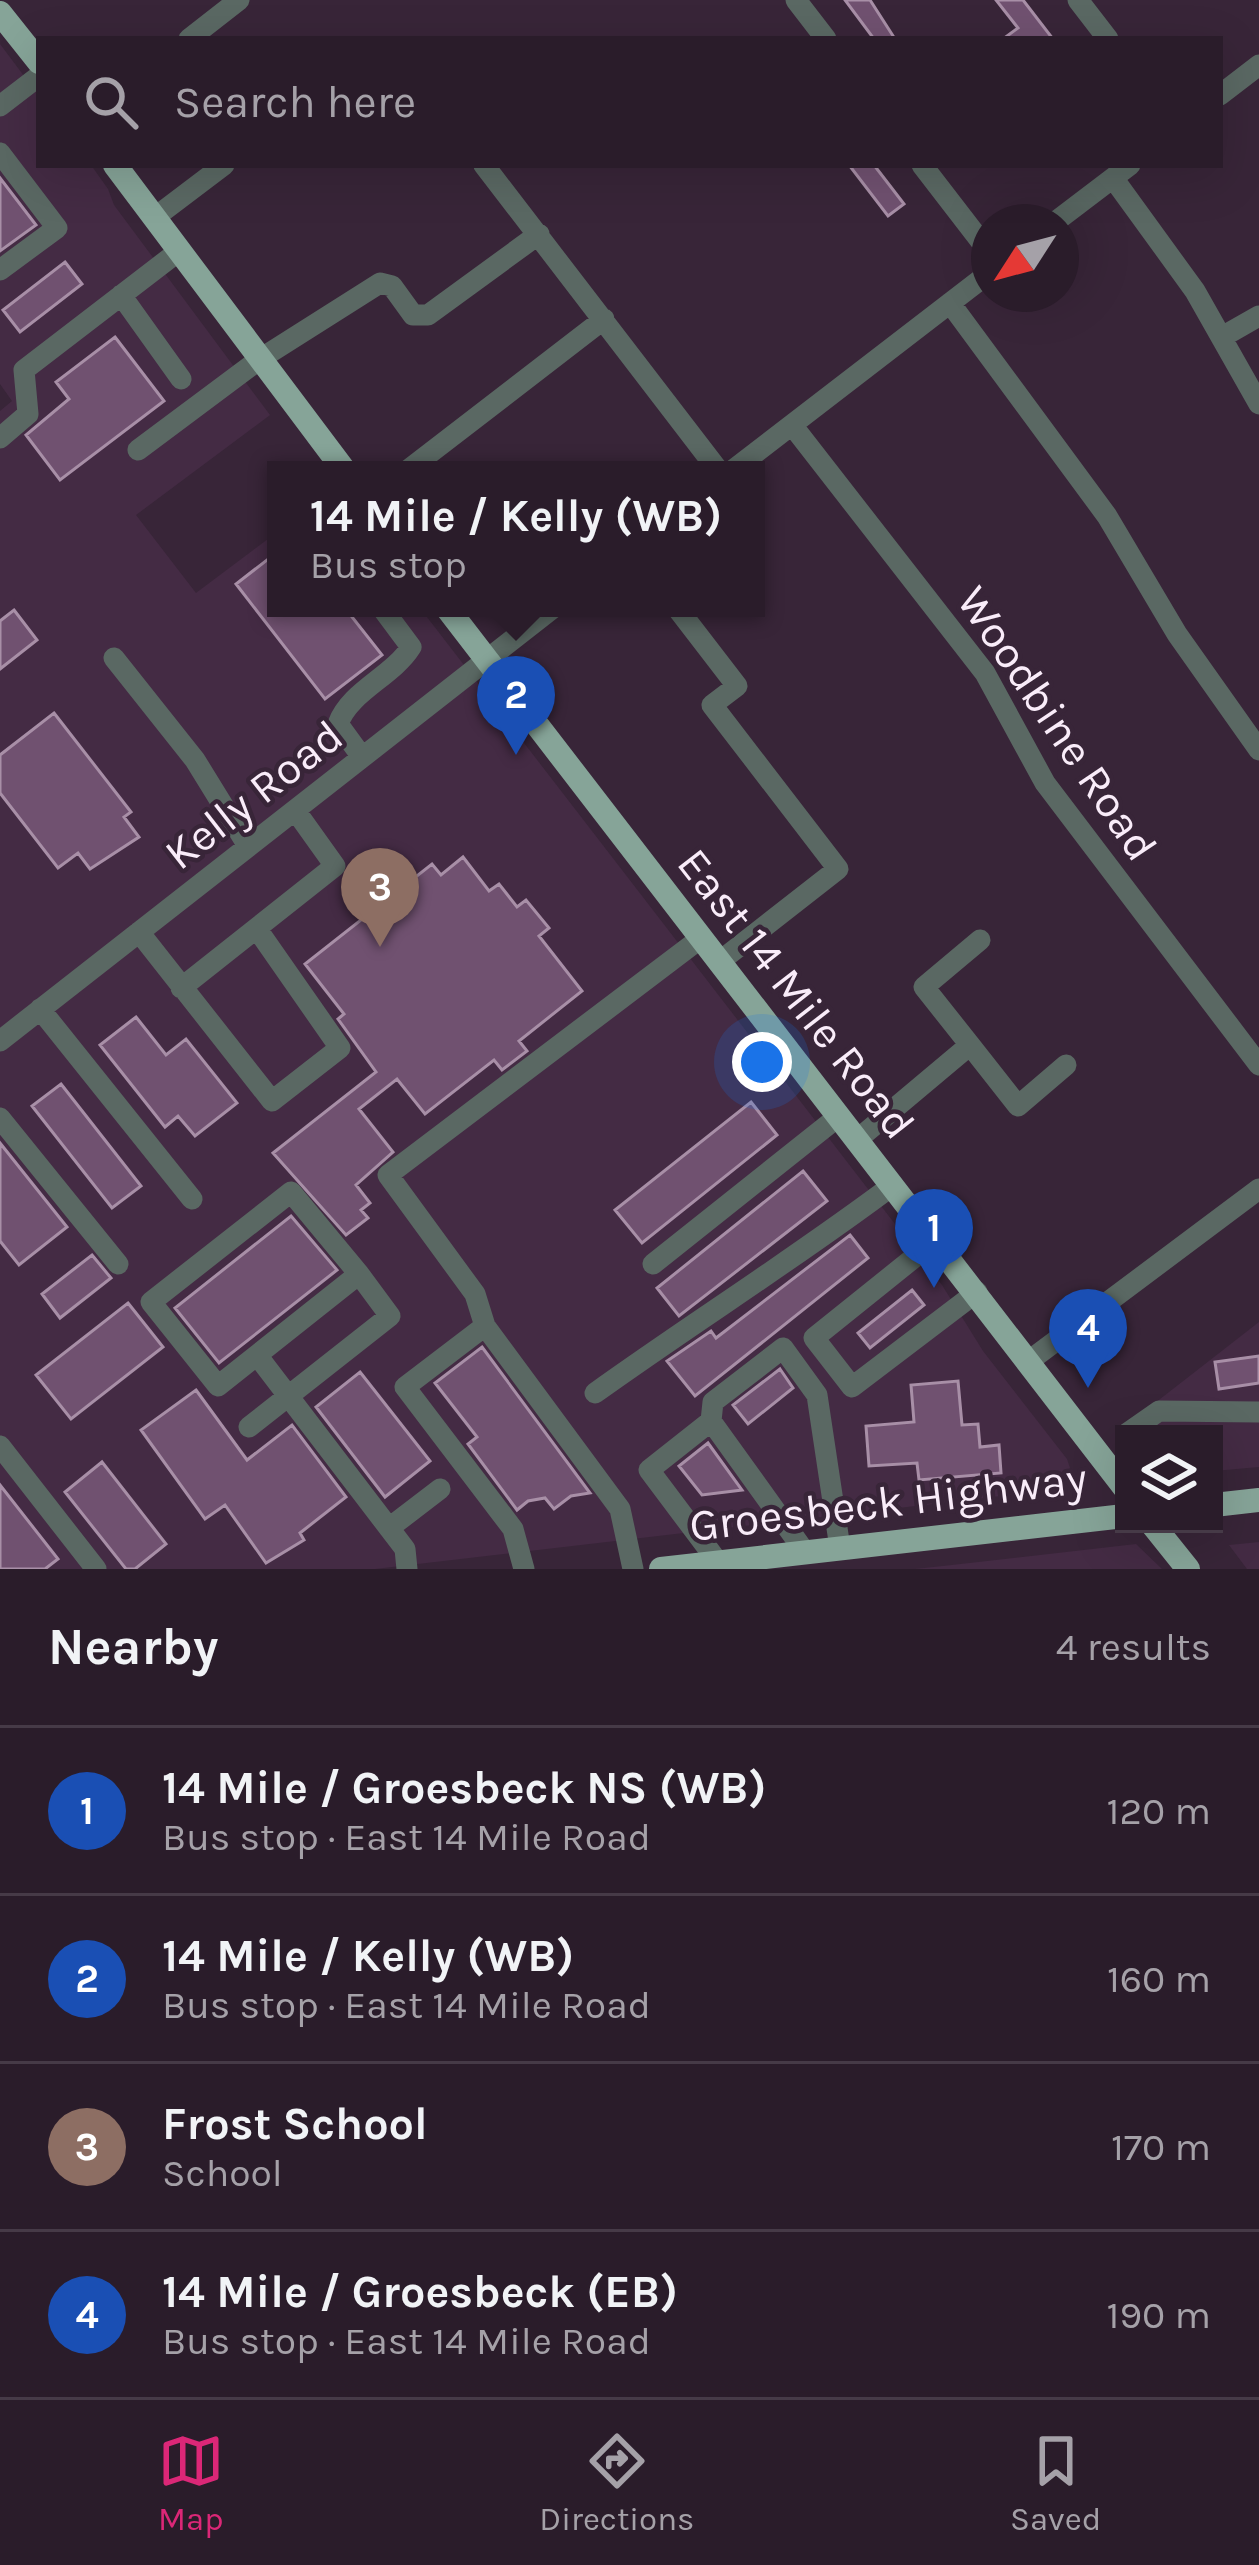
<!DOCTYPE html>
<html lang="en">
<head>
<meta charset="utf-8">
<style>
  body { margin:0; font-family:Karla,sans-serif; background:#362936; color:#f1f3f6 }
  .controls { position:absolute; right:36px; bottom:36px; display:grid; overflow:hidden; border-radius:0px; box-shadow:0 12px 48px #0002 }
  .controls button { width:108px; height:108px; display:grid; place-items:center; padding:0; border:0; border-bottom:3px solid #463a47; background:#2a1c2a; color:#f1f3f6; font:60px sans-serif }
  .compass { position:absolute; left:971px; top:204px; width:108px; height:108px; border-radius:50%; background:#2a1c2a; box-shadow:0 12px 48px #0002; rotate:234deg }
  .you { position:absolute; left:762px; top:1062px; width:42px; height:42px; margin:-30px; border:9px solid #fff; border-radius:50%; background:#1a73e8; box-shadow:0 0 0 18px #1a73e833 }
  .badge { display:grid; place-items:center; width:78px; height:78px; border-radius:50%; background:#db2777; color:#fff; font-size:39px; font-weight:700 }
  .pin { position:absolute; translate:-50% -99px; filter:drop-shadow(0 3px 6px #0008) }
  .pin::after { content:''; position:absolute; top:63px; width:42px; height:36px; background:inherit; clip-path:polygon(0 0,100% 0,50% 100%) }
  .popup { position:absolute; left:267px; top:461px; width:498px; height:156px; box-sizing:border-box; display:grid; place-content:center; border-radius:0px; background:#2a1c2a; filter:drop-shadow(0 3px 9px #0005); font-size:39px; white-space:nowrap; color:#a5a1a8 }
  .popup b { font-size:45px; color:#f1f3f6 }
  .popup::after { content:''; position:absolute; left:50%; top:100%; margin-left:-24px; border:24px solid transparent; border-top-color:#2a1c2a }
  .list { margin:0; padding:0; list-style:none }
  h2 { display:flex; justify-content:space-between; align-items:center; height:156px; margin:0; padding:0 48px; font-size:51px }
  h2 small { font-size:39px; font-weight:400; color:#a5a1a8 }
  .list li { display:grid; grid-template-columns:78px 1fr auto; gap:36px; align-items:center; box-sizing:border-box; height:168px; padding:0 48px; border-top:3px solid #463a47 }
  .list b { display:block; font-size:45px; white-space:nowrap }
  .list p { margin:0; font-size:39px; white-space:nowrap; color:#a5a1a8 }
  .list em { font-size:39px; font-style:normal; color:#a5a1a8 }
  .icon { flex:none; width:66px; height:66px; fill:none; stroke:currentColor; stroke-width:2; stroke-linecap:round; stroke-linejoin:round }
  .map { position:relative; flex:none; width:1259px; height:1569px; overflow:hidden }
  .search { position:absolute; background:#2a1c2a; box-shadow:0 12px 48px #0002; left:36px; right:36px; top:36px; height:132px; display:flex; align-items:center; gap:30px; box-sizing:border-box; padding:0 42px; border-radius:0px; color:#a5a1a8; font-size:45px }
  .sheet { height:828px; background:#2a1c2a }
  nav { display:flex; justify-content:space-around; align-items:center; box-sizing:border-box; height:168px; border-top:3px solid #463a47; background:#2a1c2a; font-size:33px; color:#a5a1a8 }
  nav a { display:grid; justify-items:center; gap:6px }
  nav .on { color:#db2777 }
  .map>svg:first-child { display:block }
  .built { fill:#442b44 }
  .building { fill:#705170; stroke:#a88fa7; stroke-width:3 }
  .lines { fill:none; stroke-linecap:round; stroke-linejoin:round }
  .minor { stroke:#5a6863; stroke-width:21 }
  .major { stroke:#86a498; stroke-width:24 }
  .labels { text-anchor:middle; stroke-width:9; stroke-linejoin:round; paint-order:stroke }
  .street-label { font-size:45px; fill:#f9ecf9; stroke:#382538 }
</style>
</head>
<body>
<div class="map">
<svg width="1259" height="1569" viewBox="0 0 1259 1569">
  <rect width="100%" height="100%" fill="#382538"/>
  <path class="built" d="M0,44L39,96V165H91L108,189L114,205L270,415L136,515L196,593L276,533V608H420L942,1285L983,1351L1067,1459L1070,1468L1062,1483L1044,1491L375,1569H0V411L12,401L0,384Z
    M1259,1322V1467L1214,1471V1434H1148L1137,1417Z
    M1259,1542V1569H1247L1229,1545Z
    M1136,1544L1162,1569H915L943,1566Z"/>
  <path class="building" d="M845,0H870L895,39H874Z
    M996,0H1023L1053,39H1003L1018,28Z
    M849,165H874L904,204L888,216Z
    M0,178L36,225L0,251Z
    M65,262L82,284L20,332L3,310Z
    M115,337L164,401L60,480L26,435L69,399L56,382Z
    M276,553V608H345L382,655L325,699L236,584Z
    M14,610L37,640L0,669V621Z
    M54,713L131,812L124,817L139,837L90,869L78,853L58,868L0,793V755Z
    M463,857L489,891L499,884L517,907L526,900L549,928L539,936L582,991L519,1041L527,1051L502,1070L494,1060L425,1114L397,1079L359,1109L393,1152L356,1185L370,1203L361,1210L368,1218L346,1235L273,1153L376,1072L338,1019L344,1014L305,964L432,864L441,875Z
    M136,1017L166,1055L186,1039L237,1103L195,1136L178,1116L165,1127L100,1045Z
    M61,1084L141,1186L112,1208L32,1106Z
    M751,1102L777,1135L642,1243L615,1210Z
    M0,1143L67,1227L19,1265L0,1241Z
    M803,1171L827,1201L679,1316L657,1288Z
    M291,1216L337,1270L219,1363L175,1308Z
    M850,1235L868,1258L695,1396L667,1361L711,1331L716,1338Z
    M92,1255L111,1278L60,1318L42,1294Z
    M912,1290L924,1305L870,1348L858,1333Z
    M128,1303L163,1347L71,1419L36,1375Z
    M482,1347L590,1493L571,1496L554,1509L545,1498L528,1501L517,1510L468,1444L477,1437L435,1383Z
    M1259,1356V1383L1219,1389L1215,1362Z
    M780,1369L793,1388L748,1424L733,1405Z
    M360,1372L430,1461L385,1497L316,1407Z
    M958,1381L962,1425L978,1424L980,1447L999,1445L1001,1473L919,1480L917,1463L869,1466L866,1426L914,1422L911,1385Z
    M196,1390L247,1460L292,1425L346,1497L300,1533L304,1540L266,1563L225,1505L205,1519L141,1430Z
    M708,1443L742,1490L702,1495L679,1466Z
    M102,1462L166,1544L135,1569H126L65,1492Z
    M0,1485L58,1559L45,1569H0Z"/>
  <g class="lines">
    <path class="minor" d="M796,0L826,39
      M1078,0L1108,39
      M189,39L239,0
      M1220,95L1259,65
      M0,106L39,76
      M0,153L57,228L0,270
      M484,165L718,470
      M922,165L989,252
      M1113,178L1195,291L1259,404
      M154,218L224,165
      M1055,222L1130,165
      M121,295L181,379
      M950,303L1107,516L1177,634L1259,750
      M1222,337L1259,316
      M792,425L985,673L1045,783L1259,1065
      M0,438L28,414L24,370L179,251
      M138,450L260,359L380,283L392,286L413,315H428L539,234
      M408,470L604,319
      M733,470L989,273
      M677,608L737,686L712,705L838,869L719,962
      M114,658L195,760L248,846
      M362,757L338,724C350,691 392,677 411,647L382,608
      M139,932L272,1101L340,1048L257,929
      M181,988L335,866L295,810
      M40,1009L192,1199
      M0,1041L553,608
      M970,1045L924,987L980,940
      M0,1118L118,1264
      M858,1139L970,1045L1018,1106L1066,1065
      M291,1192L359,1274L218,1386L151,1302Z
      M936,1240L814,1338L852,1387L977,1292
      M653,1264L839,1116
      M485,1326L475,1294L388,1175L701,938
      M257,1355L405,1549L407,1569
      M1029,1361L1259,1189
      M595,1393C694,1322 796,1258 893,1185
      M711,1421L713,1402L783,1348L817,1395L840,1548
      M249,1427L390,1316L359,1274
      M1126,1434L1159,1411L1259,1412
      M0,1446L96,1569
      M389,1528L440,1489
      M718,1562L649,1470L711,1421L805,1552
      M524,1569L513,1529L405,1387L485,1326L620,1509L633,1569"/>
    <path class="major" d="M0,13L39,62
      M115,165L344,470
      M447,608L1124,1487
      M1214,1505L1259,1500
      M1152,1524L1188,1569
      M661,1569L1124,1516"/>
  </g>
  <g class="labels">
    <g class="street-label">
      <text transform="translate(1058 723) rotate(56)" y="16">Woodbine Road</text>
      <text transform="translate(253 794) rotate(-38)" y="16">Kelly Road</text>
      <text transform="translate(797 993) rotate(52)" y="16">East 14 Mile Road</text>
      <text transform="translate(888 1501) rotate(-7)" y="16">Groesbeck Highway</text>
    </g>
  </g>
</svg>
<div class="controls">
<button><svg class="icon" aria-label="layers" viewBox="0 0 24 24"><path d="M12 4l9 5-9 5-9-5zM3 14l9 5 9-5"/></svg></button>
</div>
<svg class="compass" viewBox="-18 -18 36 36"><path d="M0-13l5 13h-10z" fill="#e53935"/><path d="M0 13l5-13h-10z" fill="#a5a1a8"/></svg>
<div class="you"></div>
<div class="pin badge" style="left:934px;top:1288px;background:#1a4fb4">1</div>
<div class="pin badge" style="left:516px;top:755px;background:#1a4fb4">2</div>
<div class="popup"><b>14 Mile / Kelly (WB)</b>Bus stop</div>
<div class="pin badge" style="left:380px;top:947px;background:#8d6e63">3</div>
<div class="pin badge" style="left:1088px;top:1388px;background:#1a4fb4">4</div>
<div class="search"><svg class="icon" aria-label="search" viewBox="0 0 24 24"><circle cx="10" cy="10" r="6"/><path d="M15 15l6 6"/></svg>Search here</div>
</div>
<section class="sheet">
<h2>Nearby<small>4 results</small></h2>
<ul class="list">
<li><span class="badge" style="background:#1a4fb4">1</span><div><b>14 Mile / Groesbeck NS (WB)</b><p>Bus stop · East 14 Mile Road</p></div><em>120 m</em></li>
<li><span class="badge" style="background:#1a4fb4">2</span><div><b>14 Mile / Kelly (WB)</b><p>Bus stop · East 14 Mile Road</p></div><em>160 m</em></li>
<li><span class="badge" style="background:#8d6e63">3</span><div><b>Frost School</b><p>School</p></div><em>170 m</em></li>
<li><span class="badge" style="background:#1a4fb4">4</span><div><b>14 Mile / Groesbeck (EB)</b><p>Bus stop · East 14 Mile Road</p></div><em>190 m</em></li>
</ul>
</section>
<nav>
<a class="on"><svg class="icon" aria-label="map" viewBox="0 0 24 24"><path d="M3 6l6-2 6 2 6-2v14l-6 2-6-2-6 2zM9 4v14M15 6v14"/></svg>Map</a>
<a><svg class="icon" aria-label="directions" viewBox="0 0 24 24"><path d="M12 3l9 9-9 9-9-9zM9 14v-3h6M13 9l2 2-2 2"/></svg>Directions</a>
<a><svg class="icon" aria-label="saved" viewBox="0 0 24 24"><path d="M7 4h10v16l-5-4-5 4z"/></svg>Saved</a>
</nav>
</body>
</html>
